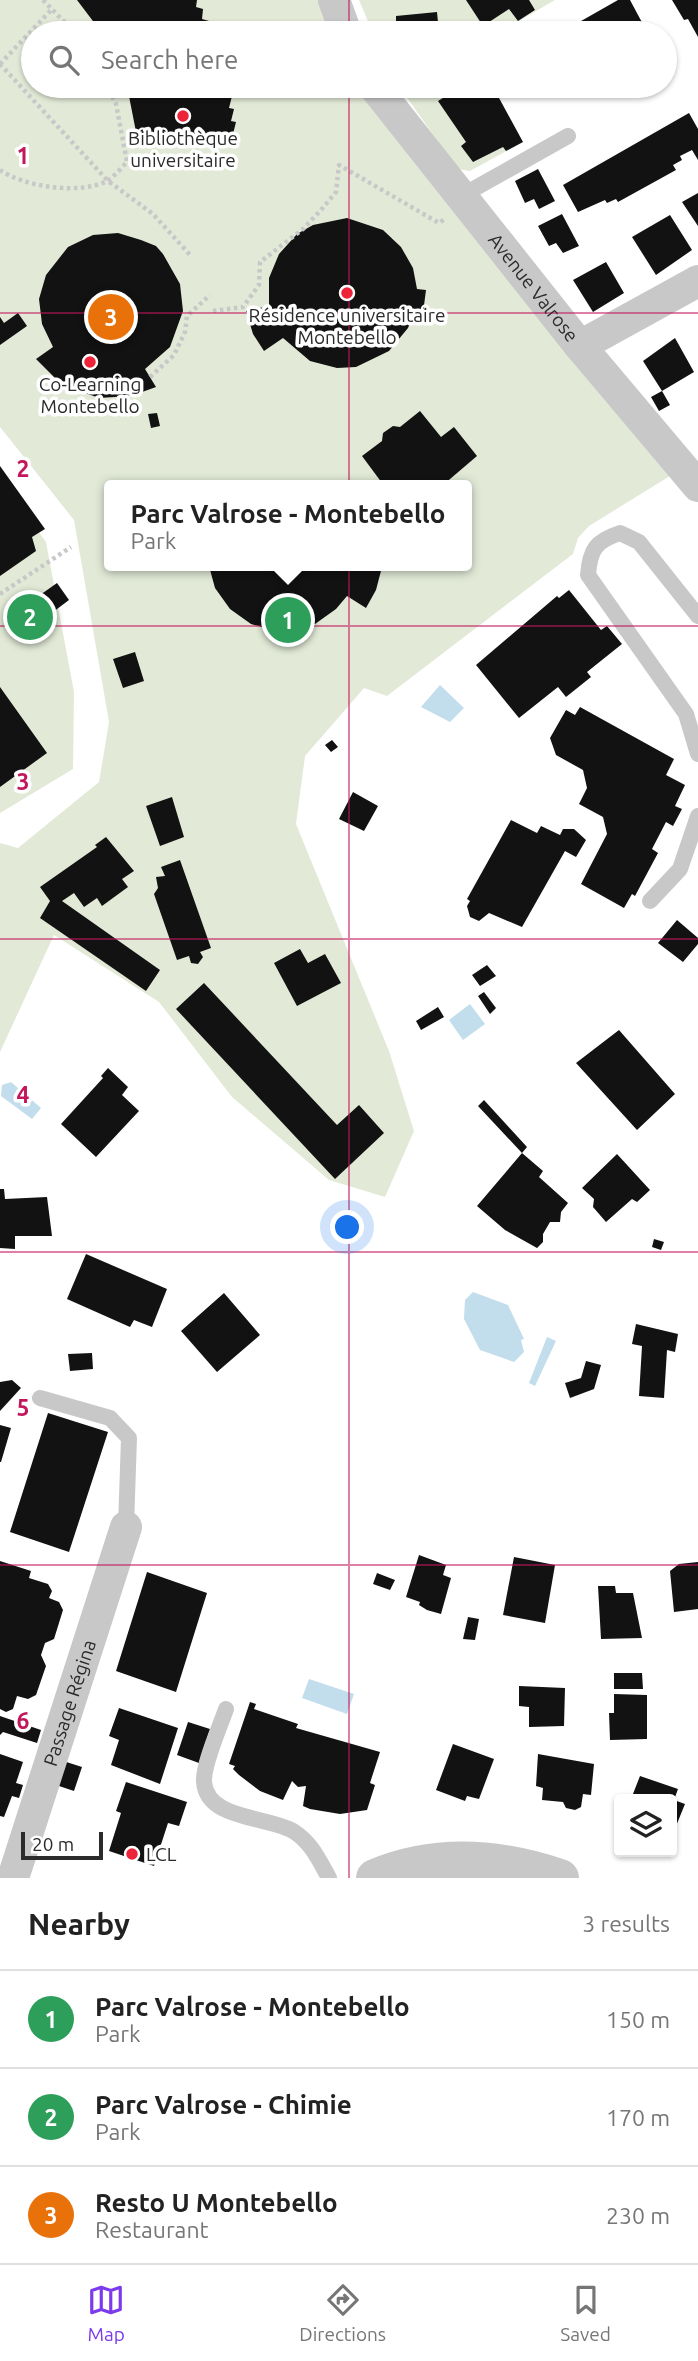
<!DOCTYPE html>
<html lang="en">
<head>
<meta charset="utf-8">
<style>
  body { margin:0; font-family:Ubuntu,sans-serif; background:#f6f6f6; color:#222 }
  .controls { position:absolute; right:21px; bottom:21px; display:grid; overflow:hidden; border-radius:7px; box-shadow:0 2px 5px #0004 }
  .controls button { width:63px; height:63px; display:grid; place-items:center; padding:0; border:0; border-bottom:2px solid #e0e0e0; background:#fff; color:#222; font:35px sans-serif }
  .scale { position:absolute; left:21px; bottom:18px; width:82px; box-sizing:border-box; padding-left:7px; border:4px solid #2b2b2b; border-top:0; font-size:19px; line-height:24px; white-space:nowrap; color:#2b2b2b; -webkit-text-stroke:5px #fff; paint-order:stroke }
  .you { position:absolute; left:348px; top:1228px; width:24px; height:24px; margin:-18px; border:5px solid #fff; border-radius:50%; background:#1a73e8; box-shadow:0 0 0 10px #1a73e833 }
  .badge { display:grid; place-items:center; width:46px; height:46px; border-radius:50%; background:#7c3aed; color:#fff; font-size:23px; font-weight:700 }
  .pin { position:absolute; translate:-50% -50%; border:4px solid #fff; box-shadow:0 2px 7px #0006 }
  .popup { position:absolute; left:104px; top:480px; width:368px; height:91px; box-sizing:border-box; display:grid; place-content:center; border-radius:7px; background:#fff; filter:drop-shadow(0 2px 5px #0005); font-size:23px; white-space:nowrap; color:#767676 }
  .popup b { font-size:26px; color:#222 }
  .popup::after { content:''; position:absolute; left:50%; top:100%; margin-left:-14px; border:14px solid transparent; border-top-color:#fff }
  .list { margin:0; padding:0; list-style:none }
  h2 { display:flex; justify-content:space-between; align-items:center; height:91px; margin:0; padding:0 28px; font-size:30px }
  h2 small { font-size:23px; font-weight:400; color:#767676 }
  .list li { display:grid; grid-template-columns:46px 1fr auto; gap:21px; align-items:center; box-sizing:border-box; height:98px; padding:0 28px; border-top:2px solid #e0e0e0 }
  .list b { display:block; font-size:26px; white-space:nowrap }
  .list p { margin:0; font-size:23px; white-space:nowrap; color:#767676 }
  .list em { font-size:23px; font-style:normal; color:#767676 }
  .icon { flex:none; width:38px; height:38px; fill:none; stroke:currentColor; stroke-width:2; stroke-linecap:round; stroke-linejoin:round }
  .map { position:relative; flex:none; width:698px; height:1878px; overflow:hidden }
  .search { position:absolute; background:#fff; box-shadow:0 2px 5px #0004; left:21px; right:21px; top:21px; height:77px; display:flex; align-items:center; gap:18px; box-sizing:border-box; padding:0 24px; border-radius:38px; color:#767676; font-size:26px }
  .sheet { height:385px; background:#fff }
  nav { display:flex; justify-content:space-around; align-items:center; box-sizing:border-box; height:98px; border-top:2px solid #e0e0e0; background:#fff; font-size:19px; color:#767676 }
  nav a { display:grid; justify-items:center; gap:4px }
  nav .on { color:#7c3aed }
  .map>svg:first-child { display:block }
  .green { fill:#e2ead7; fill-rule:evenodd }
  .water { fill:#c2ddec }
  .building { fill:#121212 }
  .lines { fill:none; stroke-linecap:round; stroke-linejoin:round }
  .path { stroke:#c8c8c8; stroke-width:4.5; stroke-dasharray:3.5 3.5; stroke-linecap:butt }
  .service { stroke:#c8c8c8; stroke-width:16 }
  .minor { stroke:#c8c8c8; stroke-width:32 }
  .tertiary { stroke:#c8c8c8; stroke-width:38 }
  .grid { fill:none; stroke:#c2185b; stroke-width:2; stroke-opacity:0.55 }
  .poi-dot { fill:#ed233a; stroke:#fff; stroke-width:2.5 }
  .labels { text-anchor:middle; stroke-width:7; stroke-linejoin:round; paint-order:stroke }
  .poi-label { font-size:19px; fill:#2b2b2b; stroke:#fff }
  .street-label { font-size:19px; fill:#2b2b2b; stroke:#fff }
  .grid-label { font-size:23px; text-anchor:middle; font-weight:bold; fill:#c2185b; stroke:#fff; stroke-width:7; stroke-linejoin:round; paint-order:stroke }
</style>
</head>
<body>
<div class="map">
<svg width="698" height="1878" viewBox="0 0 698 1878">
  <rect width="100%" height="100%" fill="#fff"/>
  <path class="green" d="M0,0H326L340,33H33V86H366L670,476L589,526L578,538L573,554L387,696L364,688L305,756L296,824L389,1051L414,1131L385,1197L329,1180L232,1097L159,1002L54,935L0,1052V843L18,848L99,782L109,722L74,520L0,427ZM110,485H466V566H110Z
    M359,0H555L498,33H373Z
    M399,86H493L523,142L470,171L457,169Z
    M0,480L46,542L74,692L73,769L0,813Z"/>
  <path class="water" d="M440,685L464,708L450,722L421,707Z
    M470,1004L485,1024L463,1040L449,1020Z
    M11,1082L41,1108L32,1119L1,1096L2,1085Z
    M473,1292L508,1305L524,1339L521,1340L524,1352L514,1362L480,1350L464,1319L465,1300Z
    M547,1337L556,1341L535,1386L529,1383Z
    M309,1679L354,1694L347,1714L302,1698Z"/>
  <path class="building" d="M77,0H197L196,7L203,9L202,19L209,21L207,33H102Z
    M466,0H529L535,10L518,21L509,9L483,26Z
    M618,0H630L645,28L635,33H560Z
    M672,0H698V37L688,19L684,20Z
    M437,12L439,33H393L391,23L396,22V16Z
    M127,86H229L227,95L232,96L229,108L234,109L231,121L236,122L233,134L178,138V146L170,147V139L138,142Z
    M462,86H472L477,96L493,87L523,142L506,151L503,147L473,162L461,146L466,142L438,101Z
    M689,113L698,129V160L692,150L680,156L682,160L673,165L676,170L618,202L616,199L607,203L605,200L578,212L563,185Z
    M538,169L555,201L539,209L534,199L525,203L515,181Z
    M698,193V226L682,202Z
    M562,214L579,246L563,253L556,243L549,246L538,226Z
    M670,215L692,250L656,275L632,237Z
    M347,218L383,230L401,247L413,268L417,289L426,290L423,313L415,311L408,328L389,351L356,367L337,368L310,361L283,338L264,351L253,334L246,311L269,306V278L279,254L297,234L313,225Z
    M118,233L141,240L156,246L163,254L180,284L183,311L170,347L145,369L156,387L131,396L99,398L61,384L36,359L53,347L42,324L39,299L46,275L68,247L93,235Z
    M606,262L624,293L593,312L573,280Z
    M18,313L27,326L0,345V317L4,323Z
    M675,338L694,372L662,391L643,361Z
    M662,391L670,405L659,411L651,397Z
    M420,411L441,437L454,427L477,456L443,485H379L382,483L362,456L382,441L383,433L393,426L400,427Z
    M157,413L160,426L151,428L148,414Z
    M0,466L45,529L32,537L36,551L0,576Z
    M277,482H290L301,485H266Z
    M209,566H374L382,567L376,590L366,608L347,596L336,609L315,624L276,631L251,624L230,609L215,588Z
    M57,583L69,600L53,612L40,595Z
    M569,590L601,630L607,626L622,644L587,672L591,677L566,697L558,687L519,718L476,665L557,596L559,598Z
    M135,652L144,681L123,688L113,659Z
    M0,687L47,753L0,787Z
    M580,707L674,759L666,775L685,785L675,806L682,809L673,826L666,822L652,849L658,853L635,896L632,894L624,908L581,884L607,834L603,817L579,804L587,788L583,770L556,755L550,738L566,710L575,715Z
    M332,740L338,747L331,752L325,745Z
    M353,792L378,806L364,831L339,819Z
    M172,797L184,837L160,846L146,806Z
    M511,820L537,833L541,826L560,835L563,829H574L586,840L576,857L565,851L522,927L489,913L479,921L470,917L467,906L470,901L467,899Z
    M106,837L134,871L122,879L128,887L102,906L97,898L84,907L74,893L62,901L160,970L146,991L40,918L50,901L40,887L97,847L95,845Z
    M180,860L211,948L200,952L203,957L198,964L191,963L189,956L177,960L154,894L158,888L156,877L165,876L161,867Z
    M677,920L698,938V944L683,962L658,943Z
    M300,949L308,963L325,954L341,983L297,1006L274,963Z
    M487,965L496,976L480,986L472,975Z
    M204,983L337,1125L359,1105L384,1133L335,1179L176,1009Z
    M484,992L496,1008L490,1014L478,996Z
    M438,1007L444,1017L421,1030L416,1021Z
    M619,1030L675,1094L637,1130L576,1063Z
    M108,1068L128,1087L122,1095L139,1111L96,1157L61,1124L103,1078L101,1076Z
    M484,1100L527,1147L522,1153L478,1106Z
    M522,1153L543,1171L539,1177L568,1203L561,1212L560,1222H550L543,1234V1242L537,1248L505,1230L477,1206Z
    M617,1154L650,1190L637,1202L632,1199L606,1222L593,1207L594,1199L582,1188Z
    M0,1189H4L5,1199L47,1197L52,1236H15V1249L0,1248Z
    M654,1239L664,1242L661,1250L652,1247Z
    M86,1254L167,1289L152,1327L134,1320L130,1327L67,1299Z
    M224,1293L260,1335L217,1372L181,1331Z
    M636,1324L678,1334L675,1352L667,1350L664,1398L639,1396L642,1346L632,1344Z
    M92,1353L93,1369L70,1371L68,1354Z
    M586,1361L601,1365L594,1389L570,1398L565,1383L581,1378Z
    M12,1380L21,1388L0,1411V1382Z
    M48,1413L108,1432L69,1552L10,1532Z
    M0,1425L11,1428L1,1462H0Z
    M419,1555L446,1565L443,1575L451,1578L441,1614L427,1610L419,1605L420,1602L406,1597Z
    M514,1557L555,1565L545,1623L503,1615Z
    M0,1561L31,1571L29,1578L48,1584L52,1591L49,1598L59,1602L63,1610L54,1639L45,1643L41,1655L46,1666L36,1695L28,1699L17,1696L13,1709L6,1712L0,1709Z
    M698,1562V1609L674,1612L670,1571L679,1564Z
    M147,1572L207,1593L176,1692L116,1671Z
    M377,1573L395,1580L390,1590L373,1584Z
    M598,1586H615L616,1593H633L642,1638L601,1639Z
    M468,1617L479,1619L475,1640L463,1639Z
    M614,1673H642L643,1689H614Z
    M519,1686L565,1688L564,1726L529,1727V1707L519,1706Z
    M614,1694L647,1695V1739L610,1740L609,1713H614Z
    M250,1702L256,1704L254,1709L298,1724L296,1728L380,1752L370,1783L375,1785L367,1810L340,1814L310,1809L303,1806L306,1786L298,1787L292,1781L283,1800L260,1791L239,1775L233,1769L235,1766L229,1764Z
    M119,1708L178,1728L160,1784L111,1765L119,1740L109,1736Z
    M0,1716L41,1730L37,1743L3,1732L0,1735Z
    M188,1722L210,1729L199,1763L177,1755Z
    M453,1744L494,1759L479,1799L467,1796L465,1801L436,1790Z
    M0,1754L23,1762L16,1783L23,1785L19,1798L12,1796L4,1817L0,1816Z
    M538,1754L594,1764L591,1795L583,1794L581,1807L575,1810L566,1808L563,1802L542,1800L543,1788L536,1786Z
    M57,1759L82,1767L74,1791L50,1783Z
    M640,1776L678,1789L674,1800L685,1804L676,1826L672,1824V1799H631Z
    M126,1782L187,1802L179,1826L168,1823L154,1866L109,1851L121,1813L116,1811Z"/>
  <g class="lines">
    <path class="path" d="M43,0L75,33
      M0,64L108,181L153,214L191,256
      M0,64L53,8
      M0,170C25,187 79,195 107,181C114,177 121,168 127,162L116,104L107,86
      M213,311L243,307L259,285L260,262L303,229L321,210L336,192L339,165L439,223L445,219
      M150,377L174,355L185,332L187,316L210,295
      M0,594L71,547"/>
    <path class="service" d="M463,195L568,136
      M698,616L639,542L620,533C596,541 590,549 588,575L686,714L698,754
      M650,901L680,869L698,816
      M40,1398L110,1418L129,1438L126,1527
      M226,1709C220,1727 203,1764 204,1782C207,1820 267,1816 293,1831C311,1842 319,1860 329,1878"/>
    <g class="minor">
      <path d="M334,0L346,33"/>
      <path id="s1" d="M374,86L580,346L698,486"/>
      <path d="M580,346L698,281"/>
      <path id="s2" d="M13,1878L126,1527"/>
    </g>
    <path class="tertiary" d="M375,1878C436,1852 498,1857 560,1878"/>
  </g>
  <path class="grid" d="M349,0V33M349,86V1878M0,313H698M0,626H698M0,939H698M0,1252H698M0,1565H698"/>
  <g class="poi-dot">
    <circle cx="183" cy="116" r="7"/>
    <circle cx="347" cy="293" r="7"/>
    <circle cx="90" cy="362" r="7"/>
    <circle cx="132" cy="1854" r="7"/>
  </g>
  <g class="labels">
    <g class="poi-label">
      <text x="183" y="145">Bibliothèque<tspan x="183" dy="22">universitaire</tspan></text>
      <text x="347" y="322">Résidence universitaire<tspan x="347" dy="22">Montebello</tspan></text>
      <text x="90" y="391">Co-Learning<tspan x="90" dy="22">Montebello</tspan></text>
      <text x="146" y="1861" text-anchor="start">LCL</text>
    </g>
    <g class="street-label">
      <text dy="7" stroke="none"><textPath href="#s1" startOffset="257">Avenue Valrose</textPath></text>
      <text dy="7" stroke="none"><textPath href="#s2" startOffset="184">Passage Régina</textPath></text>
    </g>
  </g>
  <g class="grid-label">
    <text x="23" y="164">1</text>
    <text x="23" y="477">2</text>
    <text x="23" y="790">3</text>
    <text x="23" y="1103">4</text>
    <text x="23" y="1416">5</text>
    <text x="23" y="1729">6</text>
  </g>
</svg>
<div class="controls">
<button><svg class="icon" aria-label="layers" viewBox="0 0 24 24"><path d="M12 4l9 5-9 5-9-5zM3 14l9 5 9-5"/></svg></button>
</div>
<div class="scale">20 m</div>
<div class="you"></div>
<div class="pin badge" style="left:288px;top:620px;background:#2e9e5b">1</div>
<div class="popup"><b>Parc Valrose - Montebello</b>Park</div>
<div class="pin badge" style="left:30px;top:617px;background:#2e9e5b">2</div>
<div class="pin badge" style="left:111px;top:317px;background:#e8710a">3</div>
<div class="search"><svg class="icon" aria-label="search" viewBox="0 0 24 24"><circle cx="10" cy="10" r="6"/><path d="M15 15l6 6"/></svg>Search here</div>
</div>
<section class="sheet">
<h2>Nearby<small>3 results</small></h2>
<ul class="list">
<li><span class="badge" style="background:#2e9e5b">1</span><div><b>Parc Valrose - Montebello</b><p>Park</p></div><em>150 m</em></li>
<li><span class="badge" style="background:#2e9e5b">2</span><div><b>Parc Valrose - Chimie</b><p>Park</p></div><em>170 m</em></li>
<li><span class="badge" style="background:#e8710a">3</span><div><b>Resto U Montebello</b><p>Restaurant</p></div><em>230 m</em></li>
</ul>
</section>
<nav>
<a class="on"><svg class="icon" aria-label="map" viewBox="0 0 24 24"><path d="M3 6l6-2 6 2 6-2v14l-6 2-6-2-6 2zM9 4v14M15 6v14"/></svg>Map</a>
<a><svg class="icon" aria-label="directions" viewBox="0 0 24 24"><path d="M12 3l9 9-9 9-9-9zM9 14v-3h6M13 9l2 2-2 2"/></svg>Directions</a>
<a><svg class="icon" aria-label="saved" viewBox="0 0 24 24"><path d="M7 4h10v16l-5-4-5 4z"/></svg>Saved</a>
</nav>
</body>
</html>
